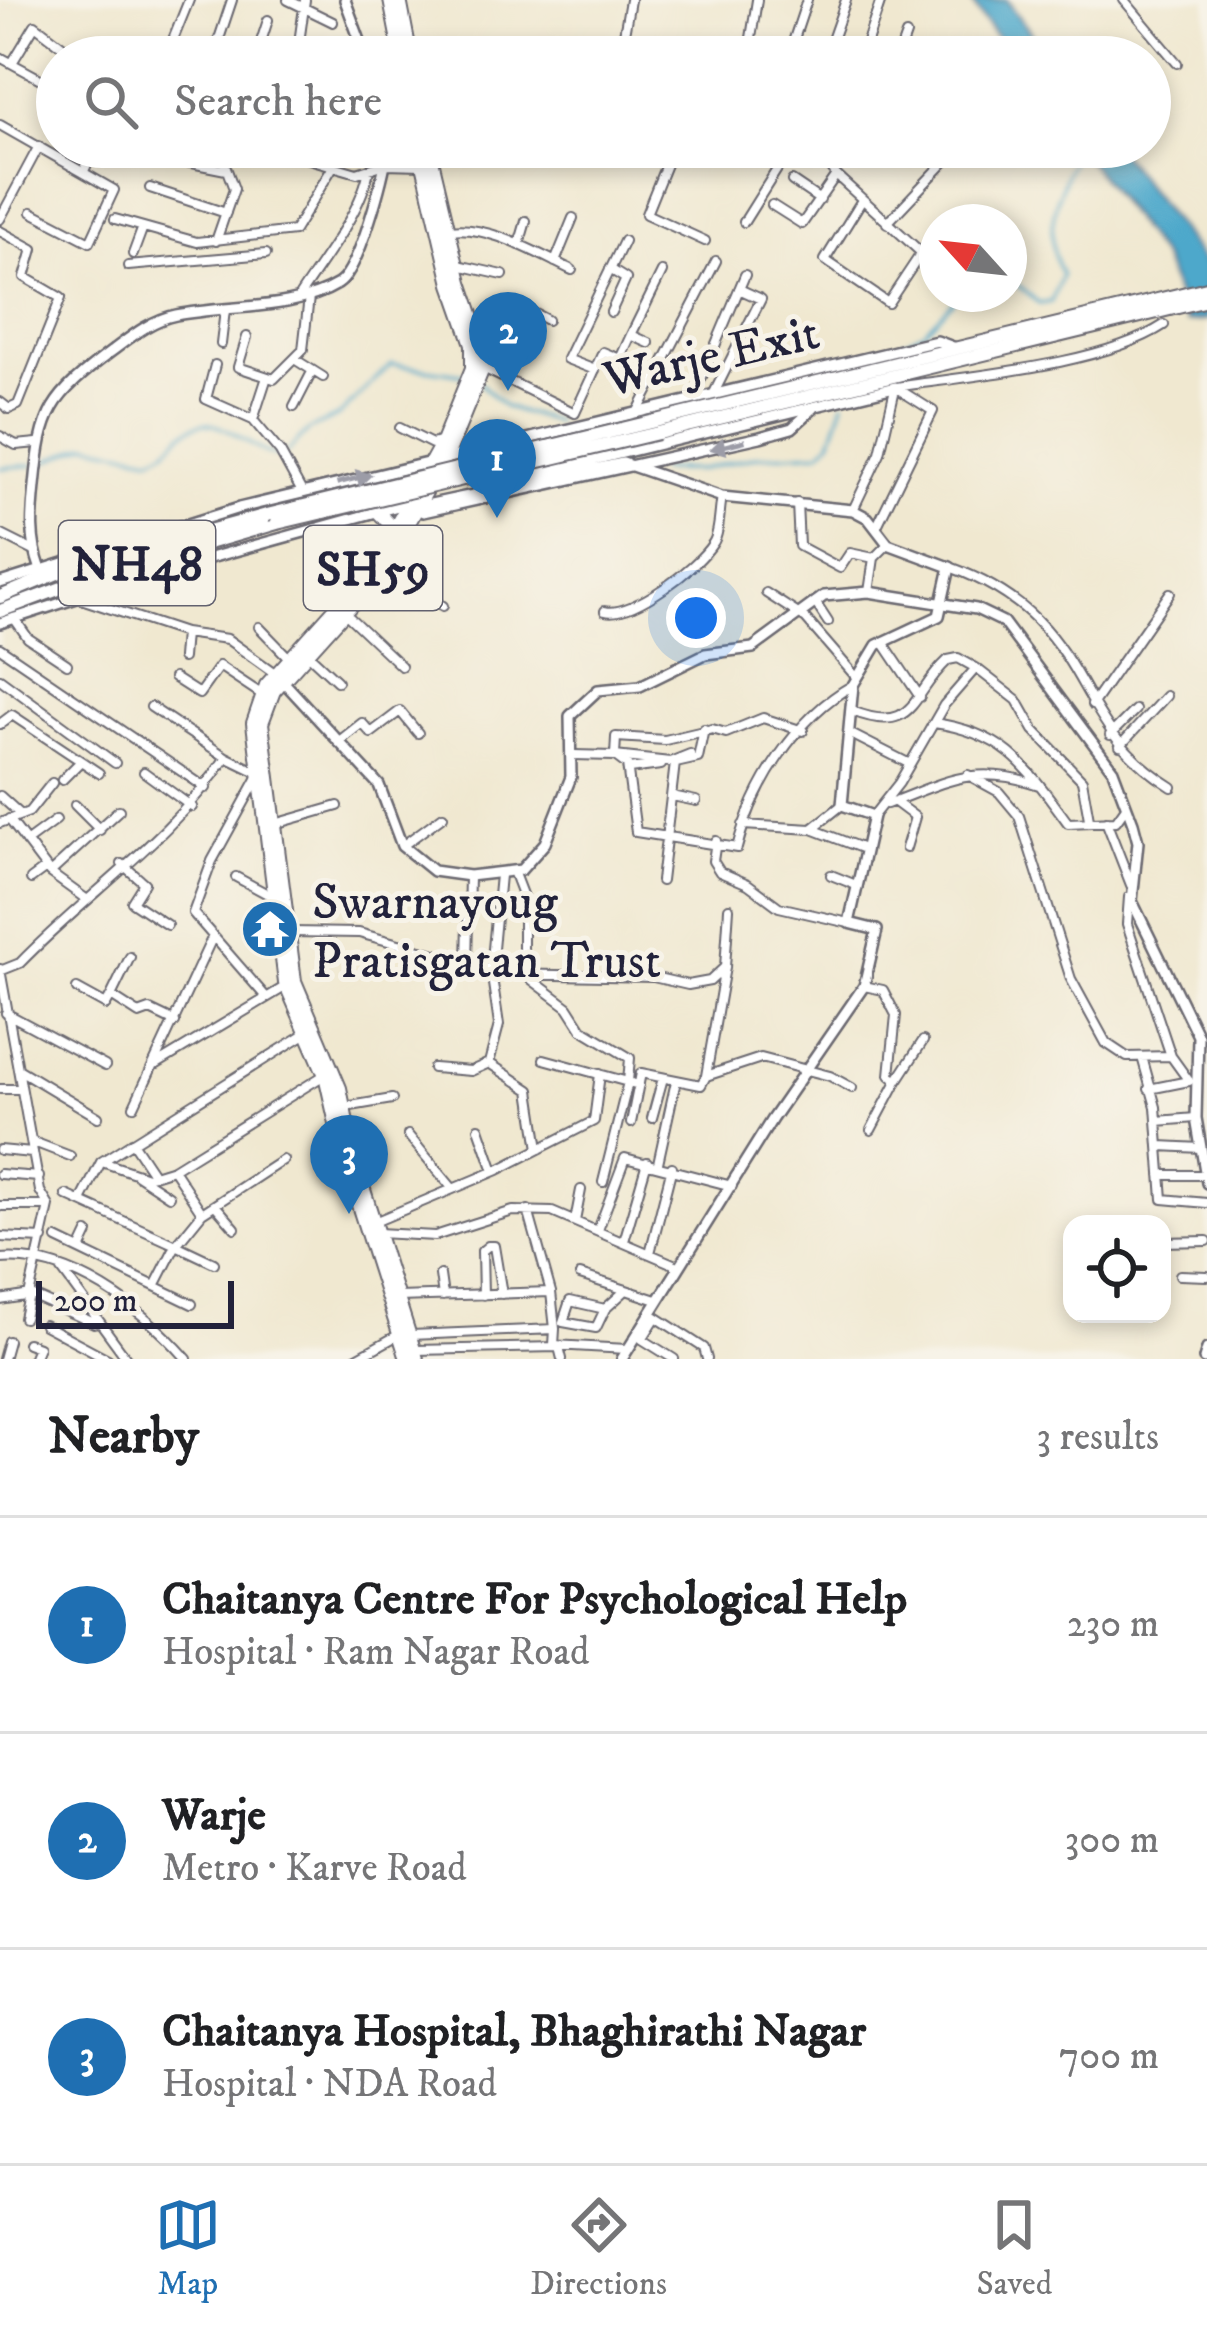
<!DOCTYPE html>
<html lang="en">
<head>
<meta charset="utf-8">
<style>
  body { margin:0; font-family:"IM FELL DW Pica",serif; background:#f2f2f2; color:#202124 }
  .controls { position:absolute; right:36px; bottom:36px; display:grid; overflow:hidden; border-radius:24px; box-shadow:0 6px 18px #0003 }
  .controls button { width:108px; height:108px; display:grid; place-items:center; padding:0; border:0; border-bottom:3px solid #e0e0e0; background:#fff; color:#202124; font:60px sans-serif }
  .compass { position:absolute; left:919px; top:204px; width:108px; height:108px; border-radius:50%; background:#fff; box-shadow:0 6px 18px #0003; rotate:297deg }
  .scale { position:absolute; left:36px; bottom:30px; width:198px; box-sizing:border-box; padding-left:12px; border:6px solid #22223b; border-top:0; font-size:33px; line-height:42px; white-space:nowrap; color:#22223b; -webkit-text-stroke:9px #f7f3e8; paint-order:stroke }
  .you { position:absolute; left:696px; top:618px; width:42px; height:42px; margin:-30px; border:9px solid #fff; border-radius:50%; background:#1a73e8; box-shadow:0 0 0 18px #1a73e833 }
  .badge { display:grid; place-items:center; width:78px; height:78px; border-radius:50%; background:#1f6fb2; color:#fff; font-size:39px; font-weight:700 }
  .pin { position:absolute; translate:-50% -99px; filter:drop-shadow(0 3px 6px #0008) }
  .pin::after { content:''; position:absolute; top:63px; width:42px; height:36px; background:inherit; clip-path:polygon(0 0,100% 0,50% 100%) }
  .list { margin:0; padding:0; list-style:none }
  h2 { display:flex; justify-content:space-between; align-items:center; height:156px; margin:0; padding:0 48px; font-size:51px }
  h2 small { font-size:39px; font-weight:400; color:#757577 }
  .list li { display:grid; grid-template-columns:78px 1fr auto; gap:36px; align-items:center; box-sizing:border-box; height:216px; padding:0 48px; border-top:3px solid #e0e0e0 }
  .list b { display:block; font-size:45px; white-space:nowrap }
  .list p { margin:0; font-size:39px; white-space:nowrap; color:#757577 }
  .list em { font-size:39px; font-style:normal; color:#757577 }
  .icon { flex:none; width:66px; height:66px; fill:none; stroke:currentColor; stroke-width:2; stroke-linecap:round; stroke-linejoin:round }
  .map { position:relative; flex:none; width:1207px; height:1359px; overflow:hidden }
  .search { position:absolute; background:#fff; box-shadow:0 6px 18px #0003; left:36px; right:36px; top:36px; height:132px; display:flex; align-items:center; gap:30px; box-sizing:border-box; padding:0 42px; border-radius:66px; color:#757577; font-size:45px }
  .sheet { height:804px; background:#fff }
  nav { display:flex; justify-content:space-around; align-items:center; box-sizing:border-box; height:168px; border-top:3px solid #e0e0e0; background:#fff; font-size:33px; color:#757577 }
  nav a { display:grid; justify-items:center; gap:6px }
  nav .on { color:#1f6fb2 }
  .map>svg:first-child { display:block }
  .water { fill:#4ea8cb; stroke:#386583; stroke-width:3 }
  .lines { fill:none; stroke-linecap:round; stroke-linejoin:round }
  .stream { stroke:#4ea8cb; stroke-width:3 }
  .minor-casing { stroke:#6a676f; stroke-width:12 }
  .tertiary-casing { stroke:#6a676f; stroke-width:14 }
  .primary-casing { stroke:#6a676f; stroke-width:16 }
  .trunk-casing { stroke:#6a676f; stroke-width:16 }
  .minor { stroke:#fff; stroke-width:8 }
  .tertiary { stroke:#fff; stroke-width:9 }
  .primary { stroke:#fff; stroke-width:12 }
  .trunk { stroke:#fff; stroke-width:12 }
  .trunk-bridge-casing { stroke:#6a676f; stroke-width:16; stroke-linecap:butt }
  .trunk-bridge { stroke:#fff; stroke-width:12 }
  .oneway { fill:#9c9ca7 }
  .labels { text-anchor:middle; stroke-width:10; stroke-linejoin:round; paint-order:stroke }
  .shield { fill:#f7f3e8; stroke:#62616f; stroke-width:3 }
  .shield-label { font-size:48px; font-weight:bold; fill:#22223b }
  .street-label { font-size:51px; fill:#22223b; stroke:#f7f3e8 }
  .poi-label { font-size:51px; fill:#22223b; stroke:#f7f3e8; text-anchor:start }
</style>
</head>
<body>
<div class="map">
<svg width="1207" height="1359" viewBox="0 0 1207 1359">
  <rect width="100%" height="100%" fill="#f7f3e8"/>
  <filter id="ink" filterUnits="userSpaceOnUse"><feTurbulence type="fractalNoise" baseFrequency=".00833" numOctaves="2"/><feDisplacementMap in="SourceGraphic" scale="24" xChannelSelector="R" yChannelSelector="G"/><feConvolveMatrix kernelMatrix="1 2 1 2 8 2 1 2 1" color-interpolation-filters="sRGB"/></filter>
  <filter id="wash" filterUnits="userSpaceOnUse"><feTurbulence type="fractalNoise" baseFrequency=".004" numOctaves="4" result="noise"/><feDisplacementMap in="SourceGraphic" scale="48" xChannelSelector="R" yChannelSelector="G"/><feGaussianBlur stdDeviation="2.7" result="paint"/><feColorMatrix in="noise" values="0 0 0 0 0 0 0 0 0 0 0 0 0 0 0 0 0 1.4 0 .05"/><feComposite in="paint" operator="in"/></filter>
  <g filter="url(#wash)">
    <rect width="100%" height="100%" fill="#f0e8d0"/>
    <path class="water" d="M970,0H1007L1048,57H1011Z
      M1078,147H1116L1207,266V320L1187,322L1162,258Z"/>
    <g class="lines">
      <path class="stream" d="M1009,278L1040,304L1051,302L1062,275C1039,234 1060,188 1077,147
        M895,346L924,331L960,294
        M480,383L504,407L556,422
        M286,453L309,430L339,416L391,364L467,375
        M42,463L88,444L151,457C171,452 178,430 198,425C225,417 249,452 277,455
        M0,468L33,465
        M660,470H698L757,456L820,452L831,441L844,402"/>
    </g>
  </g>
  <g filter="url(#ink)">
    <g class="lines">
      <defs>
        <path id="minor" d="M288,0L333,22
          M1124,0L1177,63
          M0,57L57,88
          M166,57L189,0
          M213,57L232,0
          M256,57L268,20
          M297,57L305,0
          M620,57L630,0
          M748,57L757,0
          M788,57L807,0
          M826,57L846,0
          M862,57L881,0
          M898,57L906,35
          M12,63L35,25L77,57
          M0,125L114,190L90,242L32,212
          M268,147L357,173L385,164L423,165
          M673,147L646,214L705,241
          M817,147L836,175L937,267
          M897,147L906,158
          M846,157L858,147
          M171,159L226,170
          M84,171L95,147
          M792,181L820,200
          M150,188L226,213
          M862,200L825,260L888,303L920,255
          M772,205L802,224L836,175
          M0,219L39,146
          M115,219L197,242L294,231L331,170
          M744,222L791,147
          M887,223L959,147
          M0,231L33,249L25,277L61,298L18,405L9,409L0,402
          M445,231C483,221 538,254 572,270
          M216,241L234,189L224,162L227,147
          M519,245L526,221
          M133,254L143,227
          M555,262L573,218
          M458,265L503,275
          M128,266L266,254
          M610,269L626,279L611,312
          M300,295C324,258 362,211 369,169
          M478,329L510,332L530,311L547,320
          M247,337L238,367L274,379L303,350L309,297
          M482,338L526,351
          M649,343L631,335L662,272
          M221,344L225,310
          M296,360L323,377
          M215,365L206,399L253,420L266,380
          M479,366L575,413L603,352L620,359L631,335
          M595,370L567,359L624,241
          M714,393L761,299L739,289
          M693,398L745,275
          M294,407L312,372
          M638,411L716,261
          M253,420L280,452L302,492
          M400,428L432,444L442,441
          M0,436L16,445L37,443
          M797,503L799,546L840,568L850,553L874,558
          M853,510L880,453L895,389
          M876,528L933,411L895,387C968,376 1103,365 1164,325
          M0,534L34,551
          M950,567C983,579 1012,595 1037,620C1094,679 1091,737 1172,787
          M384,571L443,606
          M869,592L874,558L888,544
          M766,593L806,619L857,678
          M78,598L184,633L227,639L276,674
          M815,602L828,622
          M605,611C632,618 698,567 713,543C720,533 719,510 722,497
          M346,614L401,666
          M14,618L28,638L67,664
          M259,627L289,658
          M883,642L920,697
          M0,648L206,788
          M308,654L337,681
          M182,658L184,633
          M976,668L1017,700L1034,730L1082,780L1089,819
          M174,678L199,694L219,666L261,694
          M0,679L115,763
          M1092,705L1170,593
          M151,707L226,757
          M852,711C916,736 910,695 948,660L958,658L976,668L944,705L899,783L873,816
          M934,723C1006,733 1027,767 1068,823L1116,821L1126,807
          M0,724L12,715L99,773
          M851,734L910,764
          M1110,735L1135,710
          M338,742L362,723L371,733L400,711L418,733
          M1120,746L1166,696
          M690,754L670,762L615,756L616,737L665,740L712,729L726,733L763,718L803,731
          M573,755L615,756L627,765L636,832L737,848C752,787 796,717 853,685
          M676,763L698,758L704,729
          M629,769L661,765
          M144,772L192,807
          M968,775L999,792L1019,816L1071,979L1106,1043L1127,1057L1171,1056L1189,1081
          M62,780L80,762
          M0,796L21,815
          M672,796L696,801
          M895,802L915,817L906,848
          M887,804C946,782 974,763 1039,785
          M75,805L100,830
          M9,819L50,873L119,810
          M1106,821L1131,885
          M0,823L29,812L52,783
          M275,824L338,806
          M743,825L812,829L842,805
          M812,829L864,849
          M716,841L713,861L720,872L748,884L779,907L849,923
          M26,842L56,820
          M402,846L443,816
          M122,864L144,883L132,902L167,925
          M513,871L523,897V973L568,1007L582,1029L630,1058L628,1082L639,1085
          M50,873L86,899
          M500,875L491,970L499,1025L489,1063L530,1090L539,1149
          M831,875L856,885
          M236,877L275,898
          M31,879L46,868
          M661,881L675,763
          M1129,897L1127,924L1171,1056
          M290,932L359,933L508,974L653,977L688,985L710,981L725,967
          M213,936L193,913L212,861L257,779
          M467,964L469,876
          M0,969L40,1191L49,1206L24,1318
          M0,971L20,963C87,894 173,837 226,757L257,772
          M864,986L883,990L896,1015L890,1075L897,1081L871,1130
          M77,989L106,1005L111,996L139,1014L150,1010L175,1022
          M111,996L130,957
          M6,1013L105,1066
          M1142,1057L1156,1107L1163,1199L1207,1203
          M544,1059L628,1082L603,1182
          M157,1064L288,985
          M433,1068L471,1071L489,1063
          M18,1069L98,1117
          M706,1076L725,967L729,908
          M897,1081L923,1041
          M0,1089H20
          M1149,1089L1189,1081
          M134,1106L213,936L266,997
          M345,1107L392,1099
          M652,1118L663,1078
          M1157,1121L1196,1118
          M631,1123L641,1073L701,1085L706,1076L761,1058L830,1076L852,1088
          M479,1128L494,1171
          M408,1135L453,1189
          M31,1141L70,1156
          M132,1142L154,1175
          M1160,1146L1201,1148
          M0,1150L32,1153
          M102,1162L147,1177L173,1169L326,1074
          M658,1163L676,1081
          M173,1169L202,1213L283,1160
          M0,1174L39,1177
          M137,1175L169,1196
          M1161,1175H1206
          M66,1195L176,1245L202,1213
          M81,1201L101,1162L305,1034
          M215,1205L235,1228
          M0,1206H49
          M528,1210L551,1292
          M575,1221L581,1190
          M372,1223L498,1170L594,1121L600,1074
          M598,1230L625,1158L732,1186
          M378,1233L435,1236L513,1211L552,1212L678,1266
          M0,1237L43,1239
          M57,1239L192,1304
          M624,1241L647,1162
          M1162,1242L1207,1241
          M80,1250L88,1233
          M650,1253L672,1167
          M0,1259C71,1253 142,1308 187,1359
          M61,1269L127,1359
          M440,1275L443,1296
          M580,1275L657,1300
          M1180,1275L1207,1276
          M155,1286L176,1245L214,1263
          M483,1295L482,1251L488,1246H494L502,1294
          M398,1297L551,1292L555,1329L411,1335
          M0,1300L31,1295L94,1323
          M605,1309L596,1328L563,1322L570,1301L605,1309L626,1290
          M44,1325L108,1359
          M555,1329L554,1345L627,1349
          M642,1339L656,1317L704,1348L707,1359
          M642,1339L674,1359
          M27,1343L38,1347L33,1359
          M415,1350L559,1347L562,1359
          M3,1359L8,1341
          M355,1359L400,1334"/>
        <path id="tertiary" d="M345,0L366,57
          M478,488L895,387
          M417,507L623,463L722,497L853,510L868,518L888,544L950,567L939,616L877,645L853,685L842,805L873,816L849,923L877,930L864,986L772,1119L622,1359
          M423,512L760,437L792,428L814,408
          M40,567C30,539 32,516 35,486C42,410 50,398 112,351C132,336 151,320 176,315C226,305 294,311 338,284C360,270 384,174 388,147
          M0,583L239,508L937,341L953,347
          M0,623L141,577L409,503
          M281,679L379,785L402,846L433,871L469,876L521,870L545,843L571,777L570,716L598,690L640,686L705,654L753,648L824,596L869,592L976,609L1003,622L1113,770L1133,823L1138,842L1132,901L1198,1036L1196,1118L1207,1183
          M1204,1359L1207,1349"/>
        <path id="primary" d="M390,0L401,57
          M400,0L411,57
          M377,511L395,530
          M407,1359L345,1164L325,1075L285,983L253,723L266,685L374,565L442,442L472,368V344L451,284L419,147
          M417,1359L355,1161L340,1088L295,981L262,723L274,691L383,570L451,447L482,371V343L461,282L429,147"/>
        <path id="trunk" d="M655,421L1207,288
          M658,433L1207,300
          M123,567L141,577
          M0,597L60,572L267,515
          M0,611L91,577L277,523"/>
      </defs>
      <use href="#minor" class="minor-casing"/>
      <use href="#tertiary" class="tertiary-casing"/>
      <use href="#primary" class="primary-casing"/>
      <use href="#trunk" class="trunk-casing"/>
      <use href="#minor" class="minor"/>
      <use href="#tertiary" class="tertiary"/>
      <use href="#primary" class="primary"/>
      <use href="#trunk" class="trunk"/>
      <defs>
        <path id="trunk-bridge" d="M267,515L655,421
          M277,523L658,433"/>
      </defs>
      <use href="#trunk-bridge" class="trunk-bridge-casing"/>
      <use href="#trunk-bridge" class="trunk-bridge"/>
    </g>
    <defs><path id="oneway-solid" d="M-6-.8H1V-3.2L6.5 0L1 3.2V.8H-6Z" transform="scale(3)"/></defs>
    <g class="oneway">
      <use href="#oneway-solid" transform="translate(728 445) rotate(166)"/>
      <use href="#oneway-solid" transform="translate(354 479) rotate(-14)"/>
    </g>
  </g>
  <defs>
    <symbol id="temple-disc" viewBox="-11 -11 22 22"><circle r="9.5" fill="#1f6fb2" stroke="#f7f3e8"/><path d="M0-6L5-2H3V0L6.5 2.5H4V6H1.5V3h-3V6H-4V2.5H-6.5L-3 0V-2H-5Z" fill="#fff"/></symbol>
  </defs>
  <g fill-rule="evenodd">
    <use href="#temple-disc" x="237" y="896" width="66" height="66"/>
  </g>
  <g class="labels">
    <g class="shield">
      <rect x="59" y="521" width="156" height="84" rx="9"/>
      <rect x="304" y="526" width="138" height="84" rx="9"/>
    </g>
    <g class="shield-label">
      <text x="137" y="580">NH48</text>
      <text x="373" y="585">SH59</text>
    </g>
    <g class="street-label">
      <text transform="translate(711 354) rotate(-13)" y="18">Warje Exit</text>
    </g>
    <g class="poi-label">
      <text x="312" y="918">Swarnayoug<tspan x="312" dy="59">Pratisgatan Trust</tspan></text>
    </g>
  </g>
</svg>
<div class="controls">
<button><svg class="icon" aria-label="locate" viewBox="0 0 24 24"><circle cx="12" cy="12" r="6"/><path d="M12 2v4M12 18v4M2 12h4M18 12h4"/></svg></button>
</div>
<svg class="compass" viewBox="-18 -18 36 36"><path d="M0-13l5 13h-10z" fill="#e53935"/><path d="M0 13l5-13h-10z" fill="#757577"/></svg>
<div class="scale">200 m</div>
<div class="you"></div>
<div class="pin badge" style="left:497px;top:518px">1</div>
<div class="pin badge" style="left:508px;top:391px">2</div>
<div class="pin badge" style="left:349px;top:1214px">3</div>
<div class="search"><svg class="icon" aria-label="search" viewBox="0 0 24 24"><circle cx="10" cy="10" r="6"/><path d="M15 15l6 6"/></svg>Search here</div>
</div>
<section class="sheet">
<h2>Nearby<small>3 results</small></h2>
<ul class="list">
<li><span class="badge">1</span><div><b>Chaitanya Centre For Psychological Help</b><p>Hospital · Ram Nagar Road</p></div><em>230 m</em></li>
<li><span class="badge">2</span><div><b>Warje</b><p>Metro · Karve Road</p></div><em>300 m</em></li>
<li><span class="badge">3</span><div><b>Chaitanya Hospital, Bhaghirathi Nagar</b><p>Hospital · NDA Road</p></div><em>700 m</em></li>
</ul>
</section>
<nav>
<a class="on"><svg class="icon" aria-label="map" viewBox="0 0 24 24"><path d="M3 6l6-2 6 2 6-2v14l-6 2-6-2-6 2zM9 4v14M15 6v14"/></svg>Map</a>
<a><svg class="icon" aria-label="directions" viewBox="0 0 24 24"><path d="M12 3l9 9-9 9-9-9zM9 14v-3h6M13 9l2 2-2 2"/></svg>Directions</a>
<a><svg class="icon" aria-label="saved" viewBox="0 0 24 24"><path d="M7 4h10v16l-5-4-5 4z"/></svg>Saved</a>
</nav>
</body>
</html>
